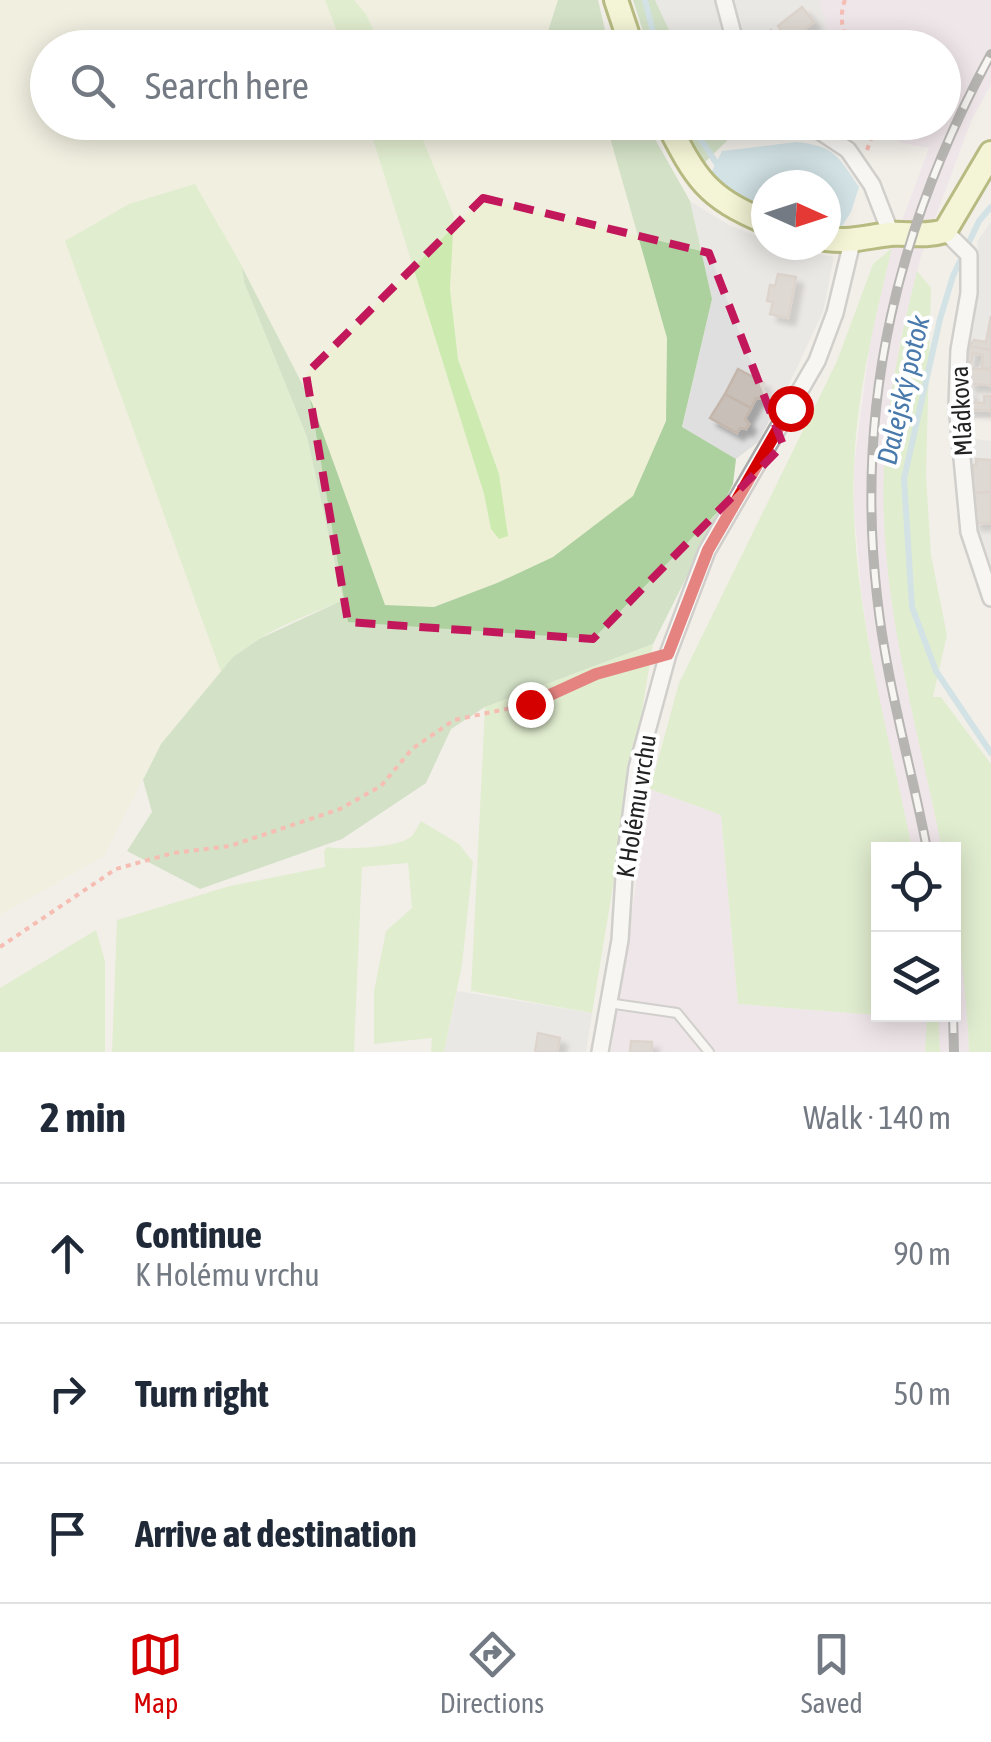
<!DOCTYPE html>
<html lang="en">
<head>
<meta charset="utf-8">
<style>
  body { margin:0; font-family:"Asap Condensed",sans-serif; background:#f6f6f7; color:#1f2937 }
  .controls { position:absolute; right:30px; bottom:30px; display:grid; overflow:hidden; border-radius:0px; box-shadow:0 5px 25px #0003 }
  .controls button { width:90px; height:90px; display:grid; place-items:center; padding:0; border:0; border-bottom:2px solid #e0e1e3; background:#fff; color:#1f2937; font:50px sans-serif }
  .compass { position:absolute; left:751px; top:170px; width:90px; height:90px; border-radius:50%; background:#fff; box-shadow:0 5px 25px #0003; rotate:93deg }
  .stop { position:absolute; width:30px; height:30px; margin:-22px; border:8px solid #d40000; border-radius:50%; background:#fff }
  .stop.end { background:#d40000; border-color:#fff; box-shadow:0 2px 10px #0008 }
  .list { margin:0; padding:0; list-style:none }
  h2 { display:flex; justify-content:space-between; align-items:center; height:130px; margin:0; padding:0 40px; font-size:42px }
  h2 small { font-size:32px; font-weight:400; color:#747a83 }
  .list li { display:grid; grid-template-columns:65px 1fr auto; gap:30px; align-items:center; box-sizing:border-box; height:140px; padding:0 40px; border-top:2px solid #e0e1e3 }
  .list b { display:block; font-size:38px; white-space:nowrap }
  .list p { margin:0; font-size:32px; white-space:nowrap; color:#747a83 }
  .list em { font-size:32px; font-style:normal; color:#747a83 }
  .icon { flex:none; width:55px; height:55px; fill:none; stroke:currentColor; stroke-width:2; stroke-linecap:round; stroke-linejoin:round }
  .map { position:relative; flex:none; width:991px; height:1052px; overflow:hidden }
  .search { position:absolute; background:#fff; box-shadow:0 5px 25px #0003; left:30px; right:30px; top:30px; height:110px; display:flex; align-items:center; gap:25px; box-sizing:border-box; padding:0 35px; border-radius:55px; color:#747a83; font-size:38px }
  .sheet { height:550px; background:#fff }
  nav { display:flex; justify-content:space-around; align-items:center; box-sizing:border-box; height:140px; border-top:2px solid #e0e1e3; background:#fff; font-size:28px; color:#747a83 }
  nav a { display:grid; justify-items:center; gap:5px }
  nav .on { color:#d40000 }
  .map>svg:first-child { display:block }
  .residential { fill:#e0dfdf }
  .industrial { fill:#ebdbe8 }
  .farmland { fill:#eef0d5 }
  .grass { fill:#cdebb0 }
  .forest { fill:#add19e }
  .water { fill:#aad3df }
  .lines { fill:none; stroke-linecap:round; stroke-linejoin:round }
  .stream { stroke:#aad3df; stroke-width:6 }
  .building { fill:#c7bfb8; stroke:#c4b6ab; stroke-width:2.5; filter:url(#shadow) }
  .lane-casing { stroke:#a9a9a9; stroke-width:12 }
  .street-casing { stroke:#a9a9a9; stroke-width:20 }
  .secondary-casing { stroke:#707d05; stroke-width:28 }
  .path { stroke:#fa8072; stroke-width:4; stroke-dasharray:5 5; stroke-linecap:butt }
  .lane { stroke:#fff; stroke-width:8 }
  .street { stroke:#fff; stroke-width:15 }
  .secondary { stroke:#f7fabf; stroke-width:22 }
  .rail-casing { stroke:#707070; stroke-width:10 }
  .rail { stroke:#fff; stroke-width:6; stroke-dasharray:19; stroke-linecap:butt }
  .route { stroke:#d40000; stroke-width:12 }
  .marked { fill:none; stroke:#c2185b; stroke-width:8; stroke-dasharray:20 12; stroke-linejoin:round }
  .labels { text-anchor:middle; stroke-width:8; stroke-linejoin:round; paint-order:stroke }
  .street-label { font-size:25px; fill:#222; stroke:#fff }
  .water-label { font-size:28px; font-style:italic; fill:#4a7aab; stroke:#fff }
</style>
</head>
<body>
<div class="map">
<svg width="991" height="1052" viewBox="0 0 991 1052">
  <defs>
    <filter id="shadow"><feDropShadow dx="7" dy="7" stdDeviation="2.5" flood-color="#0004"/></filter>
  </defs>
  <rect width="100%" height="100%" fill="#f2efe9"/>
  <path class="residential" d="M655,0H819L833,47H677Z
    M690,201L729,225L766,240V245L834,257L823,311L794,374L758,442L736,459L682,428L712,299Z
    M991,222V417L965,419L964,349L975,295L978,240Z
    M976,439L991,441V587L973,530L970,441Z
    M457,991L592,1013L586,1052H444Z"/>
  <path class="industrial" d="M819,0H991V85L972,119L921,256L900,341L884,467V508L942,849H912L876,686L862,599L854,509V466L871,335L892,248L929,148L902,143L866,123L944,122V48L833,47Z
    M650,789L721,815L738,1004L928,1019L925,1052H611Z
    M954,907L967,998L969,1052H940L938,1015L954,1014Z"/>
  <path class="farmland" d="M0,0H325L343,47L48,48V122L368,123L484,494L491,529L499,474L458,359L450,289L454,216L416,123H602L607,127L667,338L669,382L666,421L633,497L553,557L497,583L433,607L385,605L312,403L242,267L195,185L66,241L221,672L161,744L104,856L0,915Z
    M354,0H558L543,48L381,47L366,14Z"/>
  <path class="grass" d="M325,0H354L366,14L381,47H343Z
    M368,123H416L454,216L450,289L458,359L499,474L508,536L499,539L491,529L484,494Z
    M195,184L242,266L244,282L307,437L343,600C301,619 250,634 221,672L65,241L129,204Z
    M892,248C875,320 857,392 854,466C849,596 887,723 912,849H878V1014L938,1015L940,1052H925L927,1019L738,1004L721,815L650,789L679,683L837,361L873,264Z
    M917,271L931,288L926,475L931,555L947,635L933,697H941L991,764V1052H969C967,984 954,918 954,849H942C917,723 878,597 884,466C887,400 901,335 917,271Z
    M653,644L592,1013L471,991L485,707Z
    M421,821L459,844L473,862L462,965L444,1052H431L432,1038L374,1044V991L386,931L412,908L408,863L362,867L354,1052H112L117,920L230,886L325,867L324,851L327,847C344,850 399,848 412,836C413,836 420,822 421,821Z
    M96,930L105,961V1052H0V988Z"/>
  <path class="forest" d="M558,0H598L609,47H543Z
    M633,0H655L677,47H648Z
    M602,123H646L690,201L712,299L682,427L736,459L733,484L653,644L485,707L451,729L426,783L342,839L200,889L127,851L152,812L143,780L161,744L233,657L259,639L343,600L307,437L244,282L242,267L312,403L385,605L434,607L497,583L553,557L633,496L666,421L667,338L607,127Z
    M680,123H717L727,141L702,165Z"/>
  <path class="water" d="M796,142C835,146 838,156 859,187L851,212L842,226L826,223V185H766V211L752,208L709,177L722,151Z"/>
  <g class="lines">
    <path class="stream" d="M645,0L657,48
      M689,122L719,167
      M991,207L979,221L953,276L940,319L904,479L912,607L936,671L991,753"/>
  </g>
  <path class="building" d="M802,7L814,22L789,41L778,26Z
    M771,30L775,35L768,40L773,48H753Z
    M806,32L815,46L818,48H797L793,42Z
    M778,274L796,277L788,318L770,314L773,302L767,301L770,285L775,286Z
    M991,316V350L969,346L974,340L986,342Z
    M969,346L991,350V369L982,368L983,355L973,353L971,363L967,362Z
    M970,368L991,370V385L968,384Z
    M738,369L764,383L762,389L766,394L763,399L756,398L751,408L725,394Z
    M967,391H970L969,402L984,403V396H991V411L965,409Z
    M725,394L751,408L745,419L749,424L746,429L740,428L737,433L710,418Z
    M976,459L991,460V492L973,493V465H976Z
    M991,492V523H974L973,493Z
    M538,1033L560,1038L557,1052H535Z
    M631,1041L652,1042L651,1052H630Z"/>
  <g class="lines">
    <defs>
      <path id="lane" d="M608,1003L677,1013L709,1052"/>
      <path id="street" d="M724,0L734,38L740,48
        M806,122L848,150L872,185L891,234
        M945,231L969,255V293L959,350L957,405L969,532L991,598
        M600,1052L620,940L625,861L637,768L668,654L707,551L817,361L835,313L852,242"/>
      <path id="secondary" d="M616,0L632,48
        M667,122C696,179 706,197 766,222
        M826,239C852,242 865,237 890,234C910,233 925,237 945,231L991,153"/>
    </defs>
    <use href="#lane" class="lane-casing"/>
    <use href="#street" class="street-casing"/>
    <use href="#secondary" class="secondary-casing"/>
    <path class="path" d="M845,0C839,16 842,32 850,48
      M867,150L877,122
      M0,947L116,869L173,853L230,846L340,809L381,786L412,749L454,720L530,704L596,674L649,660"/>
    <use href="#lane" class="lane"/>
    <use href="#street" class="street"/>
    <use href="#secondary" class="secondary"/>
    <defs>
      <path id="rail" d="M927,849C911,765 886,682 877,596C855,402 898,225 991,54
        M953,1014L954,1052"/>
    </defs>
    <use href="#rail" class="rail-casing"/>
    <use href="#rail" class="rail"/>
  </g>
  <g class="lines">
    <path class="route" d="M530,704L596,674L668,654L708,550L790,408"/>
  </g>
  <path d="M0 0H991V1052H0ZM483,198L709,253L783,445L593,639L348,622L306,374Z" fill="#f2efe9" fill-opacity=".55" fill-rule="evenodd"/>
  <path class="marked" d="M483,198L709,253L783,445L593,639L348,622L306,374Z"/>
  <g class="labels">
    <g class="street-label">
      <text transform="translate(961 411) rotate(-93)" y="9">Mládkova</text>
      <text transform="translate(636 806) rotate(-81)" y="9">K Holému vrchu</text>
    </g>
    <g class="water-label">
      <text transform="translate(903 390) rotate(-77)" y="10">Dalejský potok</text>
    </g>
  </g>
</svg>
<div class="controls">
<button><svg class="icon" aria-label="locate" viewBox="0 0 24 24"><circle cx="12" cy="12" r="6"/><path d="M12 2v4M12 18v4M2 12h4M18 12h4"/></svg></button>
<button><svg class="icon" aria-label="layers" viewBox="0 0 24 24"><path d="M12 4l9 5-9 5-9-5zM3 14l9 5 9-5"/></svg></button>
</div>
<svg class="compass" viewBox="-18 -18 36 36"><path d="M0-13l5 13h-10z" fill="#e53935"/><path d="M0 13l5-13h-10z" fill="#747a83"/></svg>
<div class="stop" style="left:790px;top:408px"></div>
<div class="stop end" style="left:530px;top:704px"></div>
<div class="search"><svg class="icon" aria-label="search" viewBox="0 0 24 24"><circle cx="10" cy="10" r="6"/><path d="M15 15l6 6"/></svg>Search here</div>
</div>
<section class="sheet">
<h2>2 min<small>Walk · 140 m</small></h2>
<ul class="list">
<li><svg class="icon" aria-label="ahead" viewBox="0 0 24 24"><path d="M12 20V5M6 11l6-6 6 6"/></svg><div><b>Continue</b><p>K Holému vrchu</p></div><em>90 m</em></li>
<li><svg class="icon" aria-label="right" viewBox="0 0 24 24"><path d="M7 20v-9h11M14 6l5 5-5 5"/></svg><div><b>Turn right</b></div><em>50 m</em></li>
<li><svg class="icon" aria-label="arrive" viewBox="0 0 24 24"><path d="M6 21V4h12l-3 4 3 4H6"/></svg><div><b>Arrive at destination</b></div></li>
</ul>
</section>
<nav>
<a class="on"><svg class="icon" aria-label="map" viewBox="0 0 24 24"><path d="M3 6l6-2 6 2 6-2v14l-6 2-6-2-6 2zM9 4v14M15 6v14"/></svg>Map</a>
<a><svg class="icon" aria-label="directions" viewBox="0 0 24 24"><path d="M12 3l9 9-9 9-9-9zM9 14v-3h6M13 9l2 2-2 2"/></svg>Directions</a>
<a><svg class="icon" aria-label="saved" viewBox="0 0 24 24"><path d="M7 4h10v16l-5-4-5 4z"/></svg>Saved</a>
</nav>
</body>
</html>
